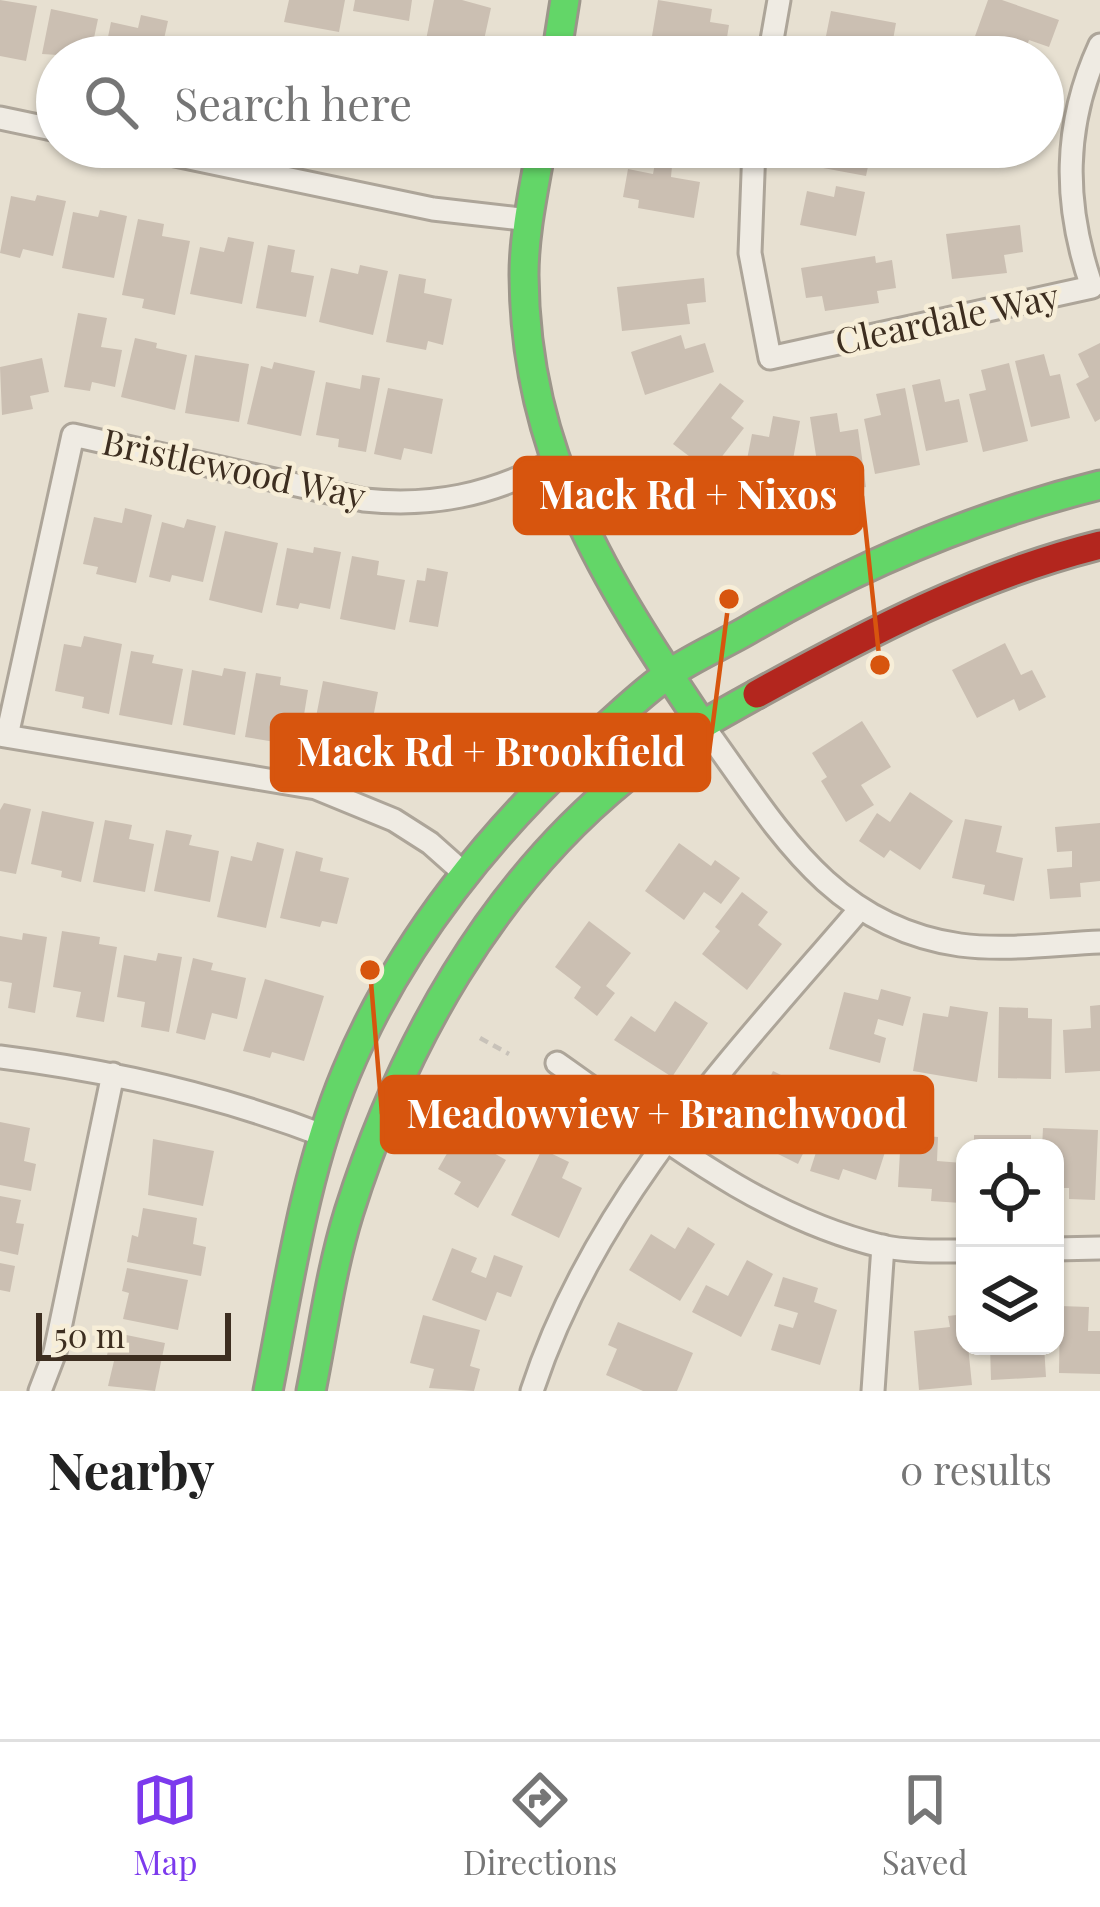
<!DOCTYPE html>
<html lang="en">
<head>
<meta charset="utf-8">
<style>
  body { margin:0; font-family:"Playfair Display",serif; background:#f2f2f2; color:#222 }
  .controls { position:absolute; right:36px; bottom:36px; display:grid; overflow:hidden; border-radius:24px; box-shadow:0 3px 9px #0004 }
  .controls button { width:108px; height:108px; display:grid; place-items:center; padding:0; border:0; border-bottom:3px solid #e0e0e0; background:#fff; color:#222; font:60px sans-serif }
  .scale { position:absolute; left:36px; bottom:30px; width:195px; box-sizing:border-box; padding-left:12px; border:6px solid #3d2e20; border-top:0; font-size:33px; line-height:42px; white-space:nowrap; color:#3d2e20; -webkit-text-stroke:9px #f7eed8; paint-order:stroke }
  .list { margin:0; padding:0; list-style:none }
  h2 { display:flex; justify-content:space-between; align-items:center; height:156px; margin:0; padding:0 48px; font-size:51px }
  h2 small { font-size:39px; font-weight:400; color:#767676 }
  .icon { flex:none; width:66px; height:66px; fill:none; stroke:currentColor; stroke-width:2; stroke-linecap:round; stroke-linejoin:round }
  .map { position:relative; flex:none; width:1100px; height:1391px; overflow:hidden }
  .search { position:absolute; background:#fff; box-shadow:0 3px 9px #0004; left:36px; right:36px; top:36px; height:132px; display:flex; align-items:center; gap:30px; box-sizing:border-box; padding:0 42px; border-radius:66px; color:#767676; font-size:45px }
  .sheet { height:348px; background:#fff }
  nav { display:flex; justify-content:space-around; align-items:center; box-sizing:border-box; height:168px; border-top:3px solid #e0e0e0; background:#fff; font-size:33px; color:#767676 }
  nav a { display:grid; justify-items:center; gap:6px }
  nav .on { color:#7c3aed }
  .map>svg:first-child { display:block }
  .building { fill:#cbbfb2 }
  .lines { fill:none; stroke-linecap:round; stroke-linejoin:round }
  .street-casing { stroke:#ada599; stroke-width:27 }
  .fast-casing { stroke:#9c958a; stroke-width:33 }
  .jam-casing { stroke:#9c958a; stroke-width:33 }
  .path { stroke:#c8c2b9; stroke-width:4.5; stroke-dasharray:9 6; stroke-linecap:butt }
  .street { stroke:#efebe3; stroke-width:21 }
  .fast { stroke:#63d668; stroke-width:27 }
  .jam { stroke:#b3261e; stroke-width:27 }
  .labels { text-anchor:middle; stroke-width:9; stroke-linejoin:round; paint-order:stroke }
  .street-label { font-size:36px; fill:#3d2e20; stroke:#f7eed8 }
  .leader { fill:none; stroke:#d7550e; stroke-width:4.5 }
  .callout-dot { fill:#d7550e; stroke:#f7eed8; stroke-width:4.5 }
  .callout { fill:#d7550e; stroke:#d7550e; stroke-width:4.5 }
  .callout-label { font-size:39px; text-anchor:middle; font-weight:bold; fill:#fff }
</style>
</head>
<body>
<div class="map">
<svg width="1100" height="1391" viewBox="0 0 1100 1391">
  <rect width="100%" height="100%" fill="#e7e0d1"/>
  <path class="building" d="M0,0L37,6L26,61L0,56Z
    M289,0H345L339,32L284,22Z
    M355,0H412L409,21L353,11Z
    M434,0H462L491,8L482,49L454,44L452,50L425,45Z
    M658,0L712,9L710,22L729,25L724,56L651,42Z
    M988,0H1002L1059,20L1049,47L1029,40L1023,56L974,39Z
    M51,9L98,19L90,57L42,54Z
    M831,11L896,23L890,57H848L850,46L825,41Z
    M141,15L168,21L160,57H104L111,22L138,28Z
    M174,37L229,48L227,57H170Z
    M417,147H476L474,156L445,150L443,163L415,157Z
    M810,147H872L866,176L807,165Z
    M655,163L672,166L671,177L700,182L694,218L638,208L639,200L623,197L628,169L653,174Z
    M836,186L865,192L856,236L800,225L807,191L834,197Z
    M37,195L66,201L53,256L23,249L20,258L0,253L11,196L35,201Z
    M100,210L127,216L114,278L62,268L73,212L98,217Z
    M138,219L164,224L162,236L190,241L175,315L142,308L144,299L122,295Z
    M1020,225L1023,252L1004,255L1007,273L952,279L946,234Z
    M228,237L254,242L242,304L190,294L200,247L224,252Z
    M268,245L295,250L291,272L314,276L306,317L256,308Z
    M875,256L876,263L892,260L896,288L877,291L879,303L825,311L822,296L806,298L801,268Z
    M360,265L388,271L373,335L319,322L331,268L358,274Z
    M399,274L426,279L424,293L452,299L443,345L428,341L426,350L386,342Z
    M704,278L706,302L687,304L690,324L622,331L617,287Z
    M78,313L107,318L101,347L122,350L115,387L92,382L90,391L64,387Z
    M681,335L685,349L705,343L714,372L645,395L631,352Z
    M135,338L157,343L156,348L187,355L175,410L121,397Z
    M1100,343V419L1095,422L1076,384L1089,377L1078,354Z
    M1044,354L1050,376L1060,374L1070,418L1031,427L1015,361Z
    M195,355L249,364L239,422L185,413Z
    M42,358L49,392L30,396L33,409L2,415L0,367Z
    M274,362L315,371L301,436L247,424L261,366L272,369Z
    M1009,363L1028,441L983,452L969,394L986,390L981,370Z
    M362,375L380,378L366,452L338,447L339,439L316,435L326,382L360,389Z
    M940,379L945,402L959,399L968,442L926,451L912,385Z
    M720,383L744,401L731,418L744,428L710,472L673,444Z
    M388,388L443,399L432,454L404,448L401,460L374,454Z
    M905,388L920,465L875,474L864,419L881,415L876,394Z
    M837,413L840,432L858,429L866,487L822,494L810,417Z
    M773,416L800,421L786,498L741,490L752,434L769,437Z
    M125,508L152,515L136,583L96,574L98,567L83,564L94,517L122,523Z
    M187,519L216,526L203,582L172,575L170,582L149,577L162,522L184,528Z
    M225,531L278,543L262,613L209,600Z
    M314,547L341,552L330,609L300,603L298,609L276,605L287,548L313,553Z
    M352,556L379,561L377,575L405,580L395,630L340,619Z
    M427,568L448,572L438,627L409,622L417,580L425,581Z
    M84,636L122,644L109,714L82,708L84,697L55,691L64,644L81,647Z
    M1005,643L1021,675L1032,670L1046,697L1019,711L1014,699L977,718L952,670Z
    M131,651L154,655L152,663L183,669L172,725L119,715Z
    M224,668L246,672L235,735L183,725L192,670L222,676Z
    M256,673L281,677L280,685L308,690L299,746L245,737Z
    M323,681L378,692L368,744L336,738L334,752L310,748Z
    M862,721L891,767L861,785L874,805L846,822L821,781L827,777L812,753Z
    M910,792L953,821L920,870L890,850L884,858L859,841L877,813L890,822Z
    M4,803L31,809L16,874L0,871V810Z
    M42,811L94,822L81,882L61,877L62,871L31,864Z
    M965,819L1002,826L996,852L1023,858L1014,901L983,894L985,885L952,878Z
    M105,820L132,825L129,839L154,844L145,892L93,882Z
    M1100,823V881L1080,883L1081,897L1050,899L1047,869L1072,867V851L1057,852L1055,827Z
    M166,830L192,835L189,845L219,851L210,902L154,891Z
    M257,842L284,849L266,928L217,917L231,856L252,861Z
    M679,843L711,866L715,860L740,878L721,904L704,892L684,920L645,891Z
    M296,851L323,858L320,871L349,878L337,924L322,921L320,927L280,918Z
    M742,892L768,912L758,925L782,944L747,990L702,954L720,931L715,927Z
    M589,921L631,953L606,986L615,993L597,1016L574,998L581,987L555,967Z
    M62,931L100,937L99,944L117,947L104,1022L76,1017L81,992L53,987Z
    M23,933L47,937L35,1013L8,1008L12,983L0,981V936L22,940Z
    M158,953L182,957L169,1032L141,1027L145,1002L117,997L124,955L156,961Z
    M193,958L213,963L211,970L246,978L237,1019L212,1013L205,1040L176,1033Z
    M265,979L324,996L304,1061L272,1052L270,1058L243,1051Z
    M881,989L911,997L903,1026L878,1019L874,1034L886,1038L880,1063L829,1049L844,992L878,1000Z
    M675,1001L708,1023L672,1077L614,1040L631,1016L655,1032Z
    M1100,1005V1071L1065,1073L1063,1030L1091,1028L1090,1006Z
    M950,1006L988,1012L977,1082L913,1071L923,1013L948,1017Z
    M999,1007L1028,1008V1018L1052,1019L1051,1079L998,1078Z
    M773,1071L821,1095L802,1133L811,1137L798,1164L770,1150L776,1138L747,1124Z
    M843,1108L894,1124L876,1180L843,1169L839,1180L810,1171L819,1143L844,1152L849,1136L836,1132Z
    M471,1112L497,1127L485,1148L506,1160L478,1208L454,1194L461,1182L438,1169Z
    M0,1122L30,1128L24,1161L36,1164L31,1191L0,1185Z
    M1043,1128L1098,1130L1095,1200L1069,1199V1188H1055V1148H1042Z
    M901,1134L938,1137L937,1161L963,1163L961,1203L931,1201L932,1189L898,1187Z
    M974,1135H1031V1148H974Z
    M153,1139L214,1151L203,1206L148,1195Z
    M542,1149L569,1162L562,1178L582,1188L559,1238L511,1215Z
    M0,1196L21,1200L16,1223L24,1224L18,1255L0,1251Z
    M143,1208L197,1218L193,1244L206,1247L201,1276L127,1262L132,1235L138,1237Z
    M688,1227L715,1244L680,1301L629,1270L651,1234L675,1249Z
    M452,1248L477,1258L471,1272L486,1278L494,1255L523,1266L511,1297L497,1292L486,1321L432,1300Z
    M747,1260L773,1274L741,1337L692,1312L706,1285L728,1296Z
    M0,1263L15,1266L10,1292L0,1290Z
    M127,1268L188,1280L178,1330L123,1319L129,1293L122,1291Z
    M783,1277L818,1288L814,1302L837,1310L820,1365L771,1350L779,1324L793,1328L798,1313L774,1306Z
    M1060,1306L1089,1307L1088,1331H1100V1374L1059,1373Z
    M965,1314V1346H968L972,1385L919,1390L914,1331L950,1327L948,1316Z
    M423,1315L480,1330L470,1366L480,1369L474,1391L429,1388L434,1369L410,1363Z
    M618,1322L693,1353L677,1391H643L606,1375L617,1349L608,1345Z
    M112,1332L165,1343L155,1391L108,1386L114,1361L106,1360Z
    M990,1346H1044L1046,1377L991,1380Z"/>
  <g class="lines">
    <defs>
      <path id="street" d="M769,57L779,0
        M0,118L57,130
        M137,147L433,209L530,220
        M754,147L750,253L770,358L1092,287C1063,204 1063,125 1100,45
        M701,723C774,822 827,926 960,945C1005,951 1055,944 1100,942
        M0,735L316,788L394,820L430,843L466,875
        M7,736L73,435L364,500C433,507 489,495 551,463
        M0,1057C112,1071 219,1095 325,1136
        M557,1063C660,1135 757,1216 881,1246C908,1252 938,1251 965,1251
        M1055,1249L1100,1248
        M40,1391L55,1352L113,1074
        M532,1391C594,1201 732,1058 859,910
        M873,1391L883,1246"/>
      <path id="fast" d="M556,57L565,0
        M541,147C534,189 524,232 524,275C525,454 605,580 701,723
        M268,1391C289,1285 304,1174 346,1073C400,942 494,827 599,733C622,713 644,691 669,674C694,657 722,645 748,630C859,565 975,516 1100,485
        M311,1391C323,1331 331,1270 349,1212C401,1047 490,887 626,777C666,744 712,719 757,694"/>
      <path id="jam" d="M757,694C868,633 976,576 1100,545"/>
    </defs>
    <use href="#street" class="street-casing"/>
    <use href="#fast" class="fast-casing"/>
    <use href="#jam" class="jam-casing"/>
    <path class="path" d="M480,1038L509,1054"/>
    <use href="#street" class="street"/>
    <use href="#fast" class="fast"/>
    <use href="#jam" class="jam"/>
  </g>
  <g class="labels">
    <g class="street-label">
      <text transform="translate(947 319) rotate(-12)" y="13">Cleardale Way</text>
      <text transform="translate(234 469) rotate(12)" y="13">Bristlewood Way</text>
    </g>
  </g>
  <path class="leader" d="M880 665L862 496M729 599L709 753M370 970L382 1114"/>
  <g class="callout-dot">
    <circle cx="880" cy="665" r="12"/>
    <circle cx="729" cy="599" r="12"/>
    <circle cx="370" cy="970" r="12"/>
  </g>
  <g class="callout">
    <rect x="515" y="458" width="347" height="75" rx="12"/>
    <rect x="272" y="715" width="437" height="75" rx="12"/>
    <rect x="382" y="1077" width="550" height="75" rx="12"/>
  </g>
  <g class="callout-label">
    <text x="688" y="509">Mack Rd + Nixos</text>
    <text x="491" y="766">Mack Rd + Brookfield</text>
    <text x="657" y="1128">Meadowview + Branchwood</text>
  </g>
</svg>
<div class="controls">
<button><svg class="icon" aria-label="locate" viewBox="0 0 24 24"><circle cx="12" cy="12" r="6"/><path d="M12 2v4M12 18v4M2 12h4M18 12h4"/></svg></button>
<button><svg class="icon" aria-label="layers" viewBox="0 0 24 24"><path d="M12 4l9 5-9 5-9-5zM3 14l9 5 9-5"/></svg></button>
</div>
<div class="scale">50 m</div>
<div class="search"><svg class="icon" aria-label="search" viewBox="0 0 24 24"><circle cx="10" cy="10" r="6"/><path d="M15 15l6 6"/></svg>Search here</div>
</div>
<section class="sheet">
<h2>Nearby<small>0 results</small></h2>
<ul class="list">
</ul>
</section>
<nav>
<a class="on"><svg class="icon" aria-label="map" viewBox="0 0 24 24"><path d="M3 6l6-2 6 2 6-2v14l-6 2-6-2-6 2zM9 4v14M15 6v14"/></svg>Map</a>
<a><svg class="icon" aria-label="directions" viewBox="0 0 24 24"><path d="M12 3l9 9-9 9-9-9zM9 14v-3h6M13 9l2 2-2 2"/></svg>Directions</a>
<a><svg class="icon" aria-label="saved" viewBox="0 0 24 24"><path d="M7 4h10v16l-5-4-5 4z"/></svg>Saved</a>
</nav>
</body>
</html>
